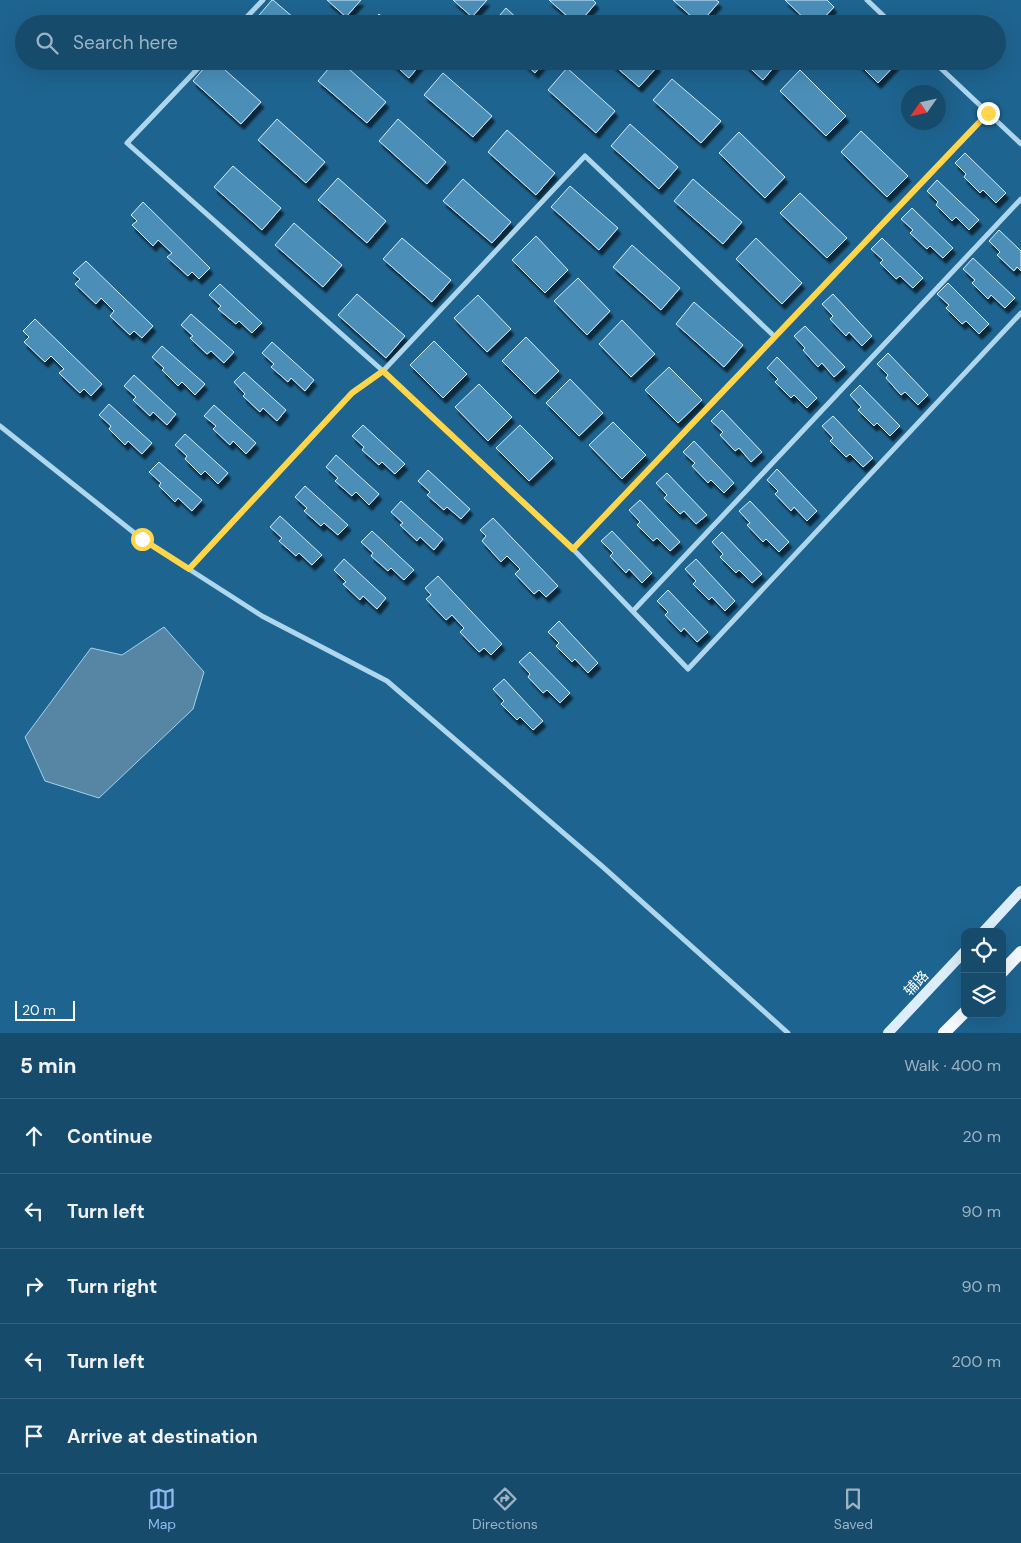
<!DOCTYPE html>
<html lang="en">
<head>
<meta charset="utf-8">
<style>
  body { margin:0; font-family:"DM Sans","Noto Sans SC",sans-serif; background:#235574; color:#f1f3f6 }
  .controls { position:absolute; right:15px; bottom:15px; display:grid; overflow:hidden; border-radius:10px; box-shadow:0 5px 20px #0002 }
  .controls button { width:45px; height:45px; display:grid; place-items:center; padding:0; border:0; border-bottom:1px solid #35637f; background:#164b6c; color:#f1f3f6; font:25px sans-serif }
  .compass { position:absolute; left:901px; top:85px; width:45px; height:45px; border-radius:50%; background:#164b6c; box-shadow:0 5px 20px #0002; rotate:236deg }
  .scale { position:absolute; left:15px; bottom:12px; width:60px; box-sizing:border-box; padding-left:5px; border:2px solid #fff; border-top:0; font-size:14px; line-height:18px; white-space:nowrap; color:#fff; -webkit-text-stroke:4px #1e6490; paint-order:stroke }
  .stop { position:absolute; width:15px; height:15px; margin:-11px; border:4px solid #ffd54a; border-radius:50%; background:#fff }
  .stop.end { background:#ffd54a; border-color:#fff; box-shadow:0 1px 5px #0008 }
  .list { margin:0; padding:0; list-style:none }
  h2 { display:flex; justify-content:space-between; align-items:center; height:65px; margin:0; padding:0 20px; font-size:21px }
  h2 small { font-size:16px; font-weight:400; color:#9eb3c2 }
  .list li { display:grid; grid-template-columns:32px 1fr auto; gap:15px; align-items:center; box-sizing:border-box; height:75px; padding:0 20px; border-top:1px solid #35637f }
  .list b { display:block; font-size:19px; white-space:nowrap }
  .list em { font-size:16px; font-style:normal; color:#9eb3c2 }
  .icon { flex:none; width:28px; height:28px; fill:none; stroke:currentColor; stroke-width:2; stroke-linecap:round; stroke-linejoin:round }
  .map { position:relative; flex:none; width:1021px; height:1033px; overflow:hidden }
  .search { position:absolute; background:#164b6c; box-shadow:0 5px 20px #0002; left:15px; right:15px; top:15px; height:55px; display:flex; align-items:center; gap:12px; box-sizing:border-box; padding:0 18px; border-radius:28px; color:#9eb3c2; font-size:19px }
  .sheet { height:440px; background:#164b6c }
  nav { display:flex; justify-content:space-around; align-items:center; box-sizing:border-box; height:70px; border-top:1px solid #35637f; background:#164b6c; font-size:14px; color:#9eb3c2 }
  nav a { display:grid; justify-items:center; gap:2px }
  nav .on { color:#90b9f0 }
  .map>svg:first-child { display:block }
  .water { fill:#5686a4; stroke:#a2d3ef }
  .building { fill:#4b8fb9; stroke:#d4ecfa; filter:url(#shadow) }
  .lines { fill:none; stroke-linecap:round; stroke-linejoin:round }
  .street { stroke:#aed6ed; stroke-width:5 }
  .secondary { stroke:#dbeefa; stroke-width:10 }
  .primary { stroke:#f5faff; stroke-width:12 }
  .route { stroke:#ffd54a; stroke-width:6 }
  .labels { text-anchor:middle; stroke-width:4; stroke-linejoin:round; paint-order:stroke }
  .street-label { font-size:14px; fill:#fff; stroke:#1e6490 }
</style>
</head>
<body>
<div class="map">
<svg width="1021" height="1033" viewBox="0 0 1021 1033">
  <defs>
    <filter id="shadow"><feDropShadow dx="3" dy="5.5" stdDeviation="1" flood-color="#0009"/></filter>
  </defs>
  <rect width="100%" height="100%" fill="#1e6490"/>
  <path class="water" d="M164,627L204,672L193,709L99,798L45,781L25,737L91,648L122,655Z"/>
  <path class="building" d="M272,0H273L301,24H257L254,21Z
    M327,0H361L346,17Z
    M453,0H487L472,17Z
    M549,0H593L596,3L578,24H576Z
    M673,0H716L719,2L700,24Z
    M785,0H827L834,7L818,24H810Z
    M506,8L523,24H492Z
    M379,14L390,24H370Z
    M733,15L743,24H726Z
    M852,17L859,24H845Z
    M210,61H215L261,102L241,124L193,81Z
    M335,61H340L386,102L367,123L318,81Z
    M390,61H423L409,78Z
    M522,61H545L535,73Z
    M609,61H653L658,66L639,87Z
    M742,61H779L763,80Z
    M856,61H897L898,62L878,83Z
    M567,68L615,111L596,133L548,90Z
    M800,70L846,116L826,136L780,91Z
    M443,73L492,116L473,137L424,95Z
    M672,79L721,121L701,143L653,100Z
    M277,119L325,162L306,183L258,140Z
    M398,119L446,162L427,184L379,141Z
    M630,124L678,167L659,189L611,146Z
    M507,130L555,173L536,195L488,152Z
    M861,131L908,176L887,197L841,152Z
    M739,132L785,177L765,198L719,153Z
    M965,153L1006,193L996,203L983,190L980,193L964,177L966,174L955,163Z
    M233,166L281,208L262,230L214,187Z
    M338,178L386,221L367,243L318,200Z
    M463,179L511,222L492,243L443,201Z
    M693,179L742,222L723,244L674,201Z
    M937,180L979,220L969,230L956,217L952,221L936,205L938,202L927,191Z
    M570,186L618,228L599,250L551,207Z
    M800,193L847,238L827,258L780,213Z
    M143,202L210,268L199,279L192,272L188,276L167,257L172,253L158,240L153,246L132,225L137,221L131,215Z
    M912,208L953,248L943,258L930,246L927,249L910,233L913,230L901,219Z
    M294,223L342,265L323,287L275,245Z
    M999,230L1021,251V271L1017,267L1014,271L997,255L1000,252L989,241Z
    M536,236L568,270L545,293L512,260Z
    M402,238L451,280L432,302L383,259Z
    M756,238L802,283L782,304L736,259Z
    M882,238L923,278L913,288L900,276L896,279L880,263L883,260L871,249Z
    M632,245L680,288L661,310L613,267Z
    M973,258L1015,298L1005,308L991,295L988,299L972,283L975,280L963,269Z
    M86,261L153,326L142,338L134,331L130,335L110,316L114,311L101,298L96,304L75,284L80,279L73,273Z
    M578,278L610,311L587,335L554,301Z
    M948,283L989,324L979,334L966,321L962,324L946,308L949,305L937,294Z
    M220,284L262,323L252,333L239,321L236,324L218,309L221,306L209,295Z
    M357,294L405,336L386,358L338,315Z
    M833,294L872,336L862,346L849,332L846,336L830,319L833,316L822,304Z
    M478,295L511,329L487,352L454,318Z
    M694,302L743,345L724,367L676,324Z
    M191,314L234,352L224,363L211,351L207,354L190,338L193,336L181,325Z
    M35,319L102,384L91,396L84,389L80,393L59,373L64,369L51,356L45,362L24,342L29,337L23,331Z
    M622,320L655,354L631,377L599,344Z
    M805,326L845,367L834,377L822,363L818,367L803,350L805,348L794,336Z
    M526,337L559,371L535,394L502,361Z
    M434,341L467,374L443,398L410,365Z
    M272,342L314,380L305,391L291,378L288,382L271,367L274,364L262,353Z
    M162,346L205,384L195,395L182,382L178,386L162,370L164,368L152,357Z
    M888,353L928,395L918,405L905,392L901,395L886,378L888,375L877,364Z
    M777,357L817,398L807,408L794,395L791,398L775,382L778,379L767,368Z
    M669,367L702,400L678,423L645,390Z
    M244,372L286,410L277,421L263,408L260,412L243,396L245,394L234,382Z
    M134,375L176,414L167,425L153,412L150,416L133,400L136,397L124,386Z
    M570,379L603,413L579,436L546,403Z
    M479,384L512,417L488,441L455,407Z
    M860,385L900,426L890,436L877,423L874,426L858,410L861,407L850,395Z
    M109,404L152,443L142,454L128,441L125,445L109,429L111,426L99,415Z
    M214,405L256,443L246,454L233,441L230,445L213,429L216,426L204,416Z
    M722,410L762,452L751,462L739,448L735,451L720,435L723,432L711,421Z
    M833,416L873,458L863,467L850,454L846,457L830,441L833,438L822,426Z
    M613,422L646,455L622,479L589,445Z
    M363,425L405,464L395,474L382,462L379,465L362,450L364,447L352,436Z
    M520,425L553,458L529,481L496,448Z
    M185,434L228,473L218,484L205,471L201,475L185,459L187,456L175,445Z
    M694,441L734,483L724,493L711,480L708,483L692,466L695,463L683,452Z
    M336,455L379,494L369,505L356,492L352,496L335,481L338,478L326,467Z
    M159,462L202,500L192,511L178,498L175,502L159,486L161,483L149,472Z
    M777,469L817,511L807,521L794,507L791,511L775,494L778,491L767,480Z
    M428,470L470,509L461,519L447,507L444,510L427,495L430,492L418,481Z
    M667,473L707,515L696,524L684,511L680,514L664,498L667,495L656,483Z
    M305,486L348,525L338,535L324,523L321,526L304,511L307,508L295,497Z
    M640,500L680,542L670,551L657,538L653,541L637,525L640,522L629,510Z
    M401,501L443,539L434,550L420,537L417,541L400,525L403,523L391,512Z
    M750,501L789,542L779,552L766,539L763,542L747,525L750,523L739,511Z
    M280,516L322,555L312,565L299,553L296,556L279,541L282,538L270,527Z
    M493,518L558,586L546,597L539,590L534,594L515,574L520,569L507,556L501,562L482,541L486,536L480,530Z
    M372,531L414,570L404,580L391,568L388,571L371,556L373,553L361,542Z
    M612,531L652,573L642,583L629,569L626,573L610,556L613,553L601,541Z
    M722,532L762,574L752,583L739,570L736,573L720,557L723,554L712,542Z
    M344,559L386,598L377,609L363,596L360,600L343,584L346,582L334,570Z
    M696,559L735,601L725,611L712,597L709,600L693,584L696,581L685,569Z
    M438,576L502,644L491,655L484,648L479,652L460,632L464,628L452,615L446,620L426,599L431,595L425,588Z
    M668,590L708,632L697,642L684,628L681,632L665,615L668,612L657,601Z
    M559,621L598,663L588,673L575,659L572,662L556,646L559,643L548,632Z
    M530,652L570,693L560,703L547,690L543,693L528,677L530,674L519,662Z
    M504,679L543,721L533,730L520,717L517,720L501,704L504,701L493,689Z"/>
  <g class="lines">
    <path class="street" d="M867,0L892,24
      M240,24L263,0
      M205,61L127,143L383,371L573,549L688,669L1021,313
      M933,61L1021,144
      M0,426L142,539L262,616L387,681L603,867L788,1033
      M573,549L988,113
      M189,569L352,393L383,371L585,156L775,337
      M633,611L1021,199"/>
    <path class="secondary" d="M983,932L1021,891
      M888,1033L965,951"/>
    <path class="primary" d="M1002,972L1021,952
      M944,1033L965,1012"/>
  </g>
  <g class="lines">
    <path class="route" d="M142,539L189,569L352,393L383,371L573,549L988,113"/>
  </g>
  <g class="labels">
    <g class="street-label">
      <text transform="translate(916 983) rotate(-47)" y="5">辅路</text>
    </g>
  </g>
</svg>
<div class="controls">
<button><svg class="icon" aria-label="locate" viewBox="0 0 24 24"><circle cx="12" cy="12" r="6"/><path d="M12 2v4M12 18v4M2 12h4M18 12h4"/></svg></button>
<button><svg class="icon" aria-label="layers" viewBox="0 0 24 24"><path d="M12 4l9 5-9 5-9-5zM3 14l9 5 9-5"/></svg></button>
</div>
<svg class="compass" viewBox="-18 -18 36 36"><path d="M0-13l5 13h-10z" fill="#e53935"/><path d="M0 13l5-13h-10z" fill="#9eb3c2"/></svg>
<div class="scale">20 m</div>
<div class="stop" style="left:142px;top:539px"></div>
<div class="stop end" style="left:988px;top:113px"></div>
<div class="search"><svg class="icon" aria-label="search" viewBox="0 0 24 24"><circle cx="10" cy="10" r="6"/><path d="M15 15l6 6"/></svg>Search here</div>
</div>
<section class="sheet">
<h2>5 min<small>Walk · 400 m</small></h2>
<ul class="list">
<li><svg class="icon" aria-label="ahead" viewBox="0 0 24 24"><path d="M12 20V5M6 11l6-6 6 6"/></svg><div><b>Continue</b></div><em>20 m</em></li>
<li><svg class="icon" aria-label="left" viewBox="0 0 24 24"><path d="M17 20v-9H6M10 6l-5 5 5 5"/></svg><div><b>Turn left</b></div><em>90 m</em></li>
<li><svg class="icon" aria-label="right" viewBox="0 0 24 24"><path d="M7 20v-9h11M14 6l5 5-5 5"/></svg><div><b>Turn right</b></div><em>90 m</em></li>
<li><svg class="icon" aria-label="left" viewBox="0 0 24 24"><path d="M17 20v-9H6M10 6l-5 5 5 5"/></svg><div><b>Turn left</b></div><em>200 m</em></li>
<li><svg class="icon" aria-label="arrive" viewBox="0 0 24 24"><path d="M6 21V4h12l-3 4 3 4H6"/></svg><div><b>Arrive at destination</b></div></li>
</ul>
</section>
<nav>
<a class="on"><svg class="icon" aria-label="map" viewBox="0 0 24 24"><path d="M3 6l6-2 6 2 6-2v14l-6 2-6-2-6 2zM9 4v14M15 6v14"/></svg>Map</a>
<a><svg class="icon" aria-label="directions" viewBox="0 0 24 24"><path d="M12 3l9 9-9 9-9-9zM9 14v-3h6M13 9l2 2-2 2"/></svg>Directions</a>
<a><svg class="icon" aria-label="saved" viewBox="0 0 24 24"><path d="M7 4h10v16l-5-4-5 4z"/></svg>Saved</a>
</nav>
</body>
</html>
